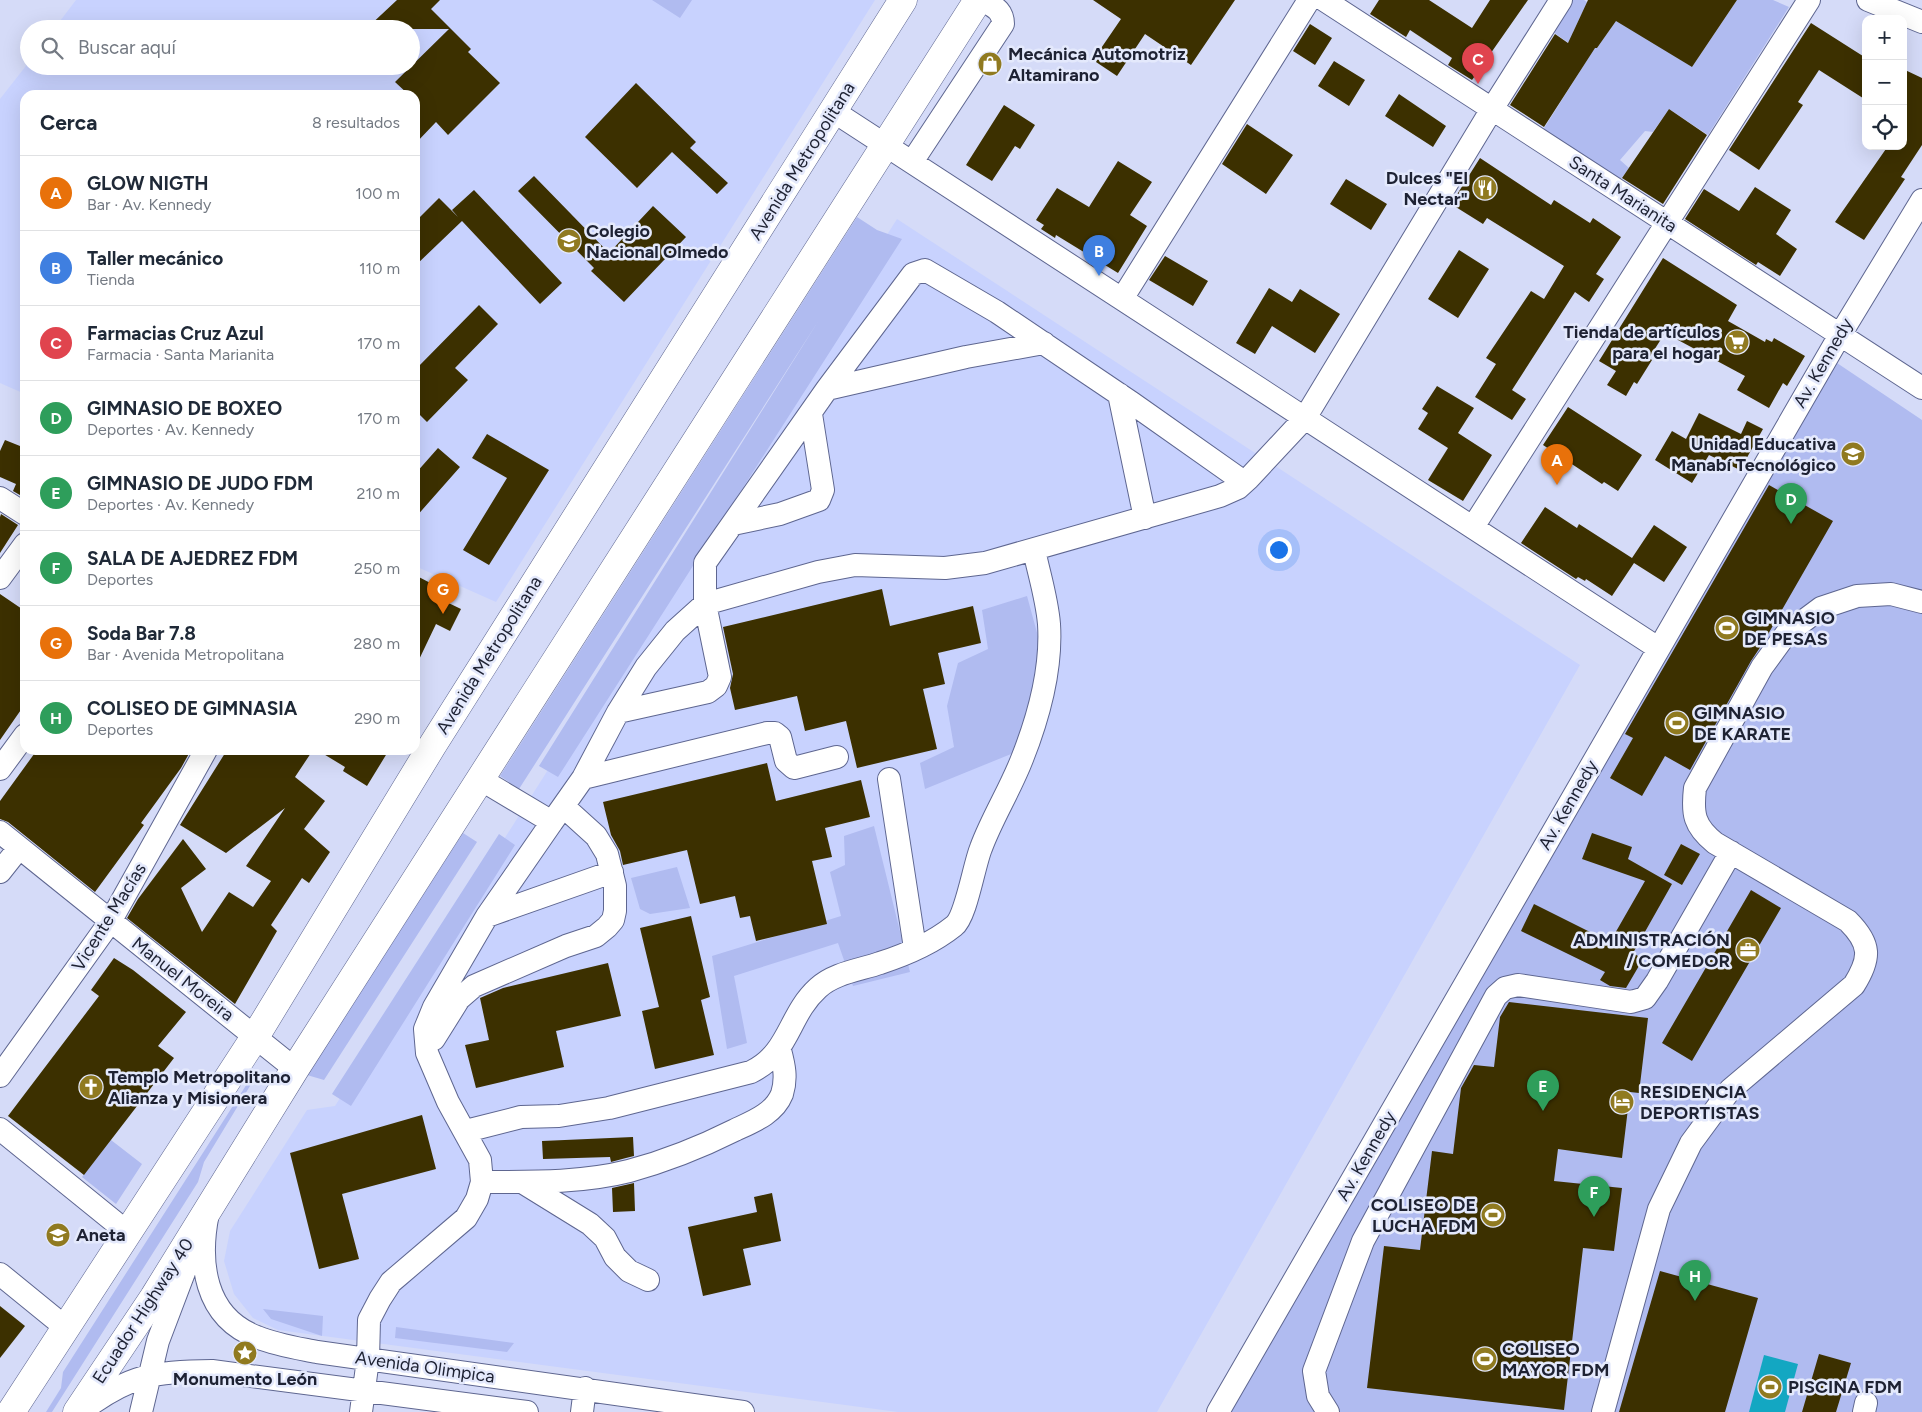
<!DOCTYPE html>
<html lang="es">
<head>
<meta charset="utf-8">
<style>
  body { margin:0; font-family:Figtree,sans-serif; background:#f6f6f7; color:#1f2937 }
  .controls { position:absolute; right:15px; top:15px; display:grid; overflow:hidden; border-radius:10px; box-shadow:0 5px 20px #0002 }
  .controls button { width:45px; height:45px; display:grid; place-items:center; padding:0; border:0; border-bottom:1px solid #e0e1e3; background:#fff; color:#1f2937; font:25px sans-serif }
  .you { position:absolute; left:1278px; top:549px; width:18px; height:18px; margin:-12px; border:4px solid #fff; border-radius:50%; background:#1a73e8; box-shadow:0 0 0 8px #1a73e833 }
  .badge { display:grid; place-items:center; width:32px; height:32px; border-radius:50%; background:#0b8043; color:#fff; font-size:16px; font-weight:700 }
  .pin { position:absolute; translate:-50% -41px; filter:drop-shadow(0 1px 2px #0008) }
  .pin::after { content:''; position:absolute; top:26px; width:18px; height:15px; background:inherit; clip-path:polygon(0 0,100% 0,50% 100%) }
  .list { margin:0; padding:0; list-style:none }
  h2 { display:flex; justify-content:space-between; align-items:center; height:65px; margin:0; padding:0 20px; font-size:21px }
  h2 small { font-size:16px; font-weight:400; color:#747a83 }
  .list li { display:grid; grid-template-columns:32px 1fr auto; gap:15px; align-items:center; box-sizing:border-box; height:75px; padding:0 20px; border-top:1px solid #e0e1e3 }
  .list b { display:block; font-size:19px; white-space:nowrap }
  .list p { margin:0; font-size:16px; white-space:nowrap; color:#747a83 }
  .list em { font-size:16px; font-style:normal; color:#747a83 }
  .icon { flex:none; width:28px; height:28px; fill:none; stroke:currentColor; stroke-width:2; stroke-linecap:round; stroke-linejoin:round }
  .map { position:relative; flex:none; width:1922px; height:1412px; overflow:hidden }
  .search { position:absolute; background:#fff; box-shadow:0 5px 20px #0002; left:20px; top:20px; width:400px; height:55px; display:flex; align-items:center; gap:12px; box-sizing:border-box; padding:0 18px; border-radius:28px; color:#747a83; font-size:19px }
  .panel { position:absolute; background:#fff; box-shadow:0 5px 20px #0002; left:20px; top:90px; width:400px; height:665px; border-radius:15px }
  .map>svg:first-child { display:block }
  .built { fill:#c8d2fe }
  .green { fill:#b0bbf0 }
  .water { fill:#13a7c2 }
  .building { fill:#3c3000 }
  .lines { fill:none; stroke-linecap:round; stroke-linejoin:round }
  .minor-casing { stroke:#5e6690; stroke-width:24 }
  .highway-casing { stroke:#5e6690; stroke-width:29 }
  .minor { stroke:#fff; stroke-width:22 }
  .highway { stroke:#fff; stroke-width:28 }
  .labels { text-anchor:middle; stroke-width:5; stroke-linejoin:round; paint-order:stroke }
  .poi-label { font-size:18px; font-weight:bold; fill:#1e2233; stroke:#e4e9fc; text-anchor:start }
  .street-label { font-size:18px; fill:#1e2233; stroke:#e4e9fc }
</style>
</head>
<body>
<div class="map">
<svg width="1922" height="1412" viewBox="0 0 1922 1412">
  <rect width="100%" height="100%" fill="#d5dbf8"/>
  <path class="built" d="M76,0H875L496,602L415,566V95H25V394L0,383V99L29,62V66H411V29H54Z
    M897,219L1580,665L1157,1412H898L278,1330L253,1318L234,1294L224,1261L230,1231L307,1110L335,1106Z"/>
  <path class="green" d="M652,0H692L680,18Z
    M1571,0H1584L1592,6L1583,11L1573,32L1592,47L1597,48L1611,28L1605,12L1692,67L1737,0H1773L1789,7L1708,135L1669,109L1653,132L1645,131L1620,160L1629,168L1617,184L1541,133L1589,57L1553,32Z
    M857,217L877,230L902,239L558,777L539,766L819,320L519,789L500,776Z
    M1834,361L1922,420V1412H1224Z
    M1027,596L1045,662L1016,752L925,789L920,763L954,747L947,706L958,663L988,649L982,610Z
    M874,826L910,972L853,986L838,943L734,976L747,1043L727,1049L712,956L841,916L830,872L845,865L844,836Z
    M463,833L477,842L324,1080L307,1075Z
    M499,834L515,845L351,1106L332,1094Z
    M677,867L690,908L650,914L640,909L631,878Z
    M252,1076H256L204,1162L198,1182L52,1412H46L61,1388L63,1372Z
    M111,1140L142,1164L116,1204L82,1177Z
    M263,1309L323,1316L322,1336L271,1319Z
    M396,1327L514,1343L507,1352L395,1338Z"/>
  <path class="water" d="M1764,1355L1798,1364L1785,1412H1749Z"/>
  <path class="building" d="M397,0H440L431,9L471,49L468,52L500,83L448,135L436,122L415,144V95H409L395,82L449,29H366Z
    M1093,0H1235L1191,65L1145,34L1117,76L1093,60L1121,19Z
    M1379,0H1429L1472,28L1490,0H1528L1472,80L1448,65L1452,58L1410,30L1406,37L1370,14Z
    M1588,0H1737L1692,67L1616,21L1597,48H1595L1544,127L1510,105L1555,34L1568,43Z
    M1811,23L1866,58V100L1819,70L1798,102L1803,105L1759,170L1729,150Z
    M1310,24L1332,38L1315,65L1293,51Z
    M1334,61L1365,80L1349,106L1318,86Z
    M1903,69L1922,78V145L1901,177L1905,179L1864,240L1835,222L1888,146H1903Z
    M636,83L696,142L690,148L728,183L717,194L672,152L637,188L585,137Z
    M1399,94L1446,126L1433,147L1385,116Z
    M1004,105L1035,125L1020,149L1015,146L992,181L966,165Z
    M1669,109L1707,135L1663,204L1622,178Z
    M1247,124L1293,155L1266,194L1222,164Z
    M1480,158L1551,205L1554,200L1590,223L1593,218L1621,237L1596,274L1604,279L1589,302L1575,292L1512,390L1526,399L1512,420L1475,397L1496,364L1486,358L1531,291L1544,299L1564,266L1487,218L1483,224L1451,204Z
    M1118,161L1152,182L1130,215L1147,226L1118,273L1056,235L1055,238L1041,229L1044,225L1036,220L1057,188L1089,207Z
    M534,176L609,253L653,206L686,237L624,302L591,271L594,268L518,191Z
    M1346,179L1387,204L1371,230L1330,204Z
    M1755,187L1791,210L1776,234L1797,249L1780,276L1758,262L1756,265L1685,219L1704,189L1739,211Z
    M474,190L562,283L540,304L462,221L415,266V222L439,198L458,217L452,210Z
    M1459,250L1489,269L1458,318L1428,299Z
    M1165,256L1208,281L1193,306L1149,280Z
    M1663,258L1737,305L1728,321L1765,342L1766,339L1772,342L1774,338L1805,356L1787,386L1783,383L1769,408L1737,390L1745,376L1665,333L1649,358L1652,360L1637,384L1634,382L1626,396L1607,385L1616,371L1599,361Z
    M1269,288L1292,302L1300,289L1340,314L1315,353L1272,326L1255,354L1236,343Z
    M479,305L498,324L455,368L468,380L427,422L415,410V370Z
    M1437,386L1474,408L1458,433L1492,455L1463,501L1428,480L1448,448L1418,429L1428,413L1422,409Z
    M1568,407L1642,455L1618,491L1604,482L1602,484L1543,445Z
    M1699,413L1741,434L1747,421L1763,429L1740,470L1709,455L1692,483L1655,460L1672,431L1686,439Z
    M487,434L549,470L489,565L463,550L507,478L472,458Z
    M5,440L25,448V498L13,491L16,484L0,477V451Z
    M438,448L460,467L415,518V474Z
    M1769,485L1833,521L1763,643L1751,661L1690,770L1665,756L1642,796L1610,778L1633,738L1625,734Z
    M1545,507L1577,528L1579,524L1632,558L1654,525L1687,547L1664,582L1634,563L1612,596L1586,579L1585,581L1578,577L1576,579L1521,543Z
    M1,514L18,525L0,553V517Z
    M415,575L438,587L434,596L461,609L450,631L436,624L415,668Z
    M882,589L890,626L973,606L981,643L938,653L945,684L923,689L937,749L857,768L846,721L805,731L797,696L735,710L730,688L733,674L723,627Z
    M0,594L25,611V704L0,740Z
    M37,750H191L181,768L141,823L144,825L95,892L8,822L0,819V801Z
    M227,750H313L295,777L325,801L304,829L330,852L309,883L302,878L271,925L277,931L235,1004L127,918L138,899L183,839L206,869L181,888L202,932L229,892L253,907L271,881L246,866L285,808L226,853L180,825Z
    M317,750H389L367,786L343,771L345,767Z
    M767,763L776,801L861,780L870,817L825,828L832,857L812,861L827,924L756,941L750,916L740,918L735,896L700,904L687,850L623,865L620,851L611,835L603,802Z
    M1592,833L1632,847L1628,859L1672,884L1633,953L1643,959L1626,988L1610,986L1600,980L1605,972L1521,931L1534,904L1610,942L1645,881L1582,859Z
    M1681,844L1700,854L1682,885L1664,875Z
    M1751,890L1781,908L1692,1061L1662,1043Z
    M691,916L710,997L701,1000L714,1055L655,1069L642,1011L659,1007L640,928Z
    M114,958L133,970L186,1012L158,1046L174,1058L84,1175L8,1116L99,996L91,990Z
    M608,963L621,1016L556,1031L564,1067L476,1088L465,1045L489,1040L480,998L503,988Z
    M1509,1002L1648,1018L1639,1093L1630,1092L1622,1158L1558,1149L1554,1181L1622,1188L1614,1251L1583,1248L1564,1410L1367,1388L1384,1246L1420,1250L1432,1151L1453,1154L1461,1088L1474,1065L1494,1067L1500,1017Z
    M422,1115L436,1169L342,1194L359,1259L319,1269L290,1153Z
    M633,1137L634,1156L626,1158L611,1162L610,1157L543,1159L542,1141Z
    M634,1183L635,1211L613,1212L612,1188Z
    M772,1193L781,1241L743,1249L751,1285L703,1296L688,1227L757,1212L754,1197Z
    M1660,1271L1758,1298L1725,1412H1619Z
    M0,1306L25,1326L0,1358Z
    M1819,1354L1851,1363L1836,1412H1802Z"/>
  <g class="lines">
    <defs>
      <path id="minor" d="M1324,0L1922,388
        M1868,0L1922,22
        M833,111L1658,648
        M912,162L1003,24C1003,10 994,7 983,0
        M1122,299L1309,0
        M827,389L966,357L1044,343
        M1119,394L1145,518
        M0,498L25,514
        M733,524L780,514L819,500L823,490L811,414
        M1473,527L1809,0
        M0,578L25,544
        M618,712L708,692L716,686L720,677L705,604V563L827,389L913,274L925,270L997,312L1132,403L1244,482
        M0,769L25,735
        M583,778L767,733H775L780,737L786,761L794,768L837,757
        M889,779L915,948
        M552,822L583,778L618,712L646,667L675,631L705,604L818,572L855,565L945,568L985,563L1220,496L1238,488L1249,478L1305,418L1492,109L1561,0
        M0,832L295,1069
        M0,872L19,848
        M487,916L612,872
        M434,1039L459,999L474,986L566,946L596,936L607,927L613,920L615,911V886L607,854L596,836L564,807
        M0,1076L110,922L206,750
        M0,1129L127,1232
        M466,1131L521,1117L559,1116L609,1108L751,1072C790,1053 788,1015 818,988C834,973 860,970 880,963C905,955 934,942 954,926C966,917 974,865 981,848C992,818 1010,790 1022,759C1039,716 1052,670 1049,624C1047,599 1039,574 1034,550
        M482,1182C530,1182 582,1183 629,1171C666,1161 701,1147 735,1130C752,1122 774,1114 782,1094C787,1078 784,1065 780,1050
        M522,1182L590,1224L605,1238L615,1257L629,1271L648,1280
        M208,1213C198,1262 204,1317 257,1337C276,1345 297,1348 317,1352L743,1412
        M0,1274L65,1327
        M83,1410C129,1375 156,1371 212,1371L527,1412
        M141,1412L158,1341L191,1254
        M361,1412L368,1359L369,1320L380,1299L391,1282L466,1218L477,1199L482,1182L480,1160L448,1102L427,1053L425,1029L434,1007L487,916L552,822L480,779
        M582,1412L585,1388
        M1218,1412L1840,335L1922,200
        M1328,1412L1318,1396L1314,1371L1363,1241L1496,996L1505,988L1518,985L1631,1002L1645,998L1657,981L1731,852
        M1603,1412L1659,1209L1691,1143L1730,1090L1854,985C1871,958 1871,944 1848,921L1715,843C1694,826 1692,814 1695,788L1762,667L1786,634L1821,608L1857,596L1891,594L1922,602
        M1864,1412L1866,1403"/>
      <path id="highway" d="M11,1412L255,1037L432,746L903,0
        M77,1412L154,1297L295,1069L978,0"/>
    </defs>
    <use href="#minor" class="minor-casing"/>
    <use href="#highway" class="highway-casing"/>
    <use href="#minor" class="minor"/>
    <use href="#highway" class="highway"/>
  </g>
  <defs>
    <symbol id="shop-disc" viewBox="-11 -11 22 22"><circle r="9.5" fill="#907a20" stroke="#e4e9fc"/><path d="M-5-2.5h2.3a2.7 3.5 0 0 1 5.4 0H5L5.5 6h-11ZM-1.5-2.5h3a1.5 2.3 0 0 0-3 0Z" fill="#fff"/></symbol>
    <symbol id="restaurant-disc" viewBox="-11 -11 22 22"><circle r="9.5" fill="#907a20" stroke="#e4e9fc"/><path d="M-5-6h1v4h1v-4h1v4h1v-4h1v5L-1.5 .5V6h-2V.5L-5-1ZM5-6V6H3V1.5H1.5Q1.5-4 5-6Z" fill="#fff"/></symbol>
    <symbol id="school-disc" viewBox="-11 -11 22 22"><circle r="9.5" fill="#907a20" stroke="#e4e9fc"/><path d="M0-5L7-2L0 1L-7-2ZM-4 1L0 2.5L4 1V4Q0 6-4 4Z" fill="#fff"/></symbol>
    <symbol id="supermarket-disc" viewBox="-11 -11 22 22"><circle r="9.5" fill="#907a20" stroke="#e4e9fc"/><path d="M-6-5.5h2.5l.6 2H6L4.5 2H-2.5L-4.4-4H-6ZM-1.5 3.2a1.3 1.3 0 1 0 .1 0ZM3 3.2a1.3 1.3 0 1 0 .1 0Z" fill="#fff"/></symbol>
    <symbol id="stadium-disc" viewBox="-11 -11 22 22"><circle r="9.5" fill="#907a20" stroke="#e4e9fc"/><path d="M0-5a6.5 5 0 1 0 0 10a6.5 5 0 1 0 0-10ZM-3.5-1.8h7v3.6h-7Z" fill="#fff"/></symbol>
    <symbol id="office-disc" viewBox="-11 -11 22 22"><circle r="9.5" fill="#907a20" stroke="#e4e9fc"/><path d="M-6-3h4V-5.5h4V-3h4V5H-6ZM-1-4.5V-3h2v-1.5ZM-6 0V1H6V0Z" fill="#fff"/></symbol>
    <symbol id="church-disc" viewBox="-11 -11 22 22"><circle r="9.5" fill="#907a20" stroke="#e4e9fc"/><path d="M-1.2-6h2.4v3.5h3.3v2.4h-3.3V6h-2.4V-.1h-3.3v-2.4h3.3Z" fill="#fff"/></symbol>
    <symbol id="hotel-disc" viewBox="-11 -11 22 22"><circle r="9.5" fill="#907a20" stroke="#e4e9fc"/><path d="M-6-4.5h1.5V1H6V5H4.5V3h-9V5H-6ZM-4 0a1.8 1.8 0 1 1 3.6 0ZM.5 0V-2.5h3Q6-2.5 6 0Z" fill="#fff"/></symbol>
    <symbol id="sight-disc" viewBox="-11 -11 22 22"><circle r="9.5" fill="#907a20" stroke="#e4e9fc"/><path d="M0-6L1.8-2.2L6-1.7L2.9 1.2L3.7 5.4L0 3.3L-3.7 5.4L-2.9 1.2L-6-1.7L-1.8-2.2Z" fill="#fff"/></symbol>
  </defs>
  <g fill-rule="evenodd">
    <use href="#shop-disc" x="976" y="50" width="28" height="28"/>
    <use href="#restaurant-disc" x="1471" y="174" width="28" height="28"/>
    <use href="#school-disc" x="555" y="227" width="28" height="28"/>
    <use href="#supermarket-disc" x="1723" y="328" width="28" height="28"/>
    <use href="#school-disc" x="1839" y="440" width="28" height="28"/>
    <use href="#stadium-disc" x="1713" y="614" width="28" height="28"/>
    <use href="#stadium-disc" x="1663" y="709" width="28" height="28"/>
    <use href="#office-disc" x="1734" y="936" width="28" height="28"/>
    <use href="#church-disc" x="77" y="1073" width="28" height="28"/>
    <use href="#hotel-disc" x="1608" y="1088" width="28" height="28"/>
    <use href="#stadium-disc" x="1479" y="1201" width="28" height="28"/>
    <use href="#school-disc" x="44" y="1221" width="28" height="28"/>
    <use href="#sight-disc" x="231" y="1339" width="28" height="28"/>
    <use href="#stadium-disc" x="1471" y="1345" width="28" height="28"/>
    <use href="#stadium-disc" x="1756" y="1373" width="28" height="28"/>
  </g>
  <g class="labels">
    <g class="poi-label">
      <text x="1008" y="60">Mecánica Automotriz<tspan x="1008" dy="21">Altamirano</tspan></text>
      <text x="1468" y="184" text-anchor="end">Dulces "El<tspan x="1468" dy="21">Nectar"</tspan></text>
      <text x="586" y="237">Colegio<tspan x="586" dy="21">Nacional Olmedo</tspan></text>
      <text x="1720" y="338" text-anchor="end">Tienda de artículos<tspan x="1720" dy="21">para el hogar</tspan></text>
      <text x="1836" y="450" text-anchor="end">Unidad Educativa<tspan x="1836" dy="21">Manabí Tecnológico</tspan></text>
      <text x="1744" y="624">GIMNASIO<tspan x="1744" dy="21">DE PESAS</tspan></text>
      <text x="1694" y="719">GIMNASIO<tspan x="1694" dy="21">DE KARATE</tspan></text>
      <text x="1730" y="946" text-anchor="end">ADMINISTRACIÓN<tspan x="1730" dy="21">/ COMEDOR</tspan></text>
      <text x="108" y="1083">Templo Metropolitano<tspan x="108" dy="21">Alianza y Misionera</tspan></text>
      <text x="1640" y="1098">RESIDENCIA<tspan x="1640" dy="21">DEPORTISTAS</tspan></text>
      <text x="1476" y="1211" text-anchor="end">COLISEO DE<tspan x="1476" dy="21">LUCHA FDM</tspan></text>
      <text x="76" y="1241">Aneta</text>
      <text x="1502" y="1355">COLISEO<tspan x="1502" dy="21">MAYOR FDM</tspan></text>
      <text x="245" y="1385" text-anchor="middle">Monumento León</text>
      <text x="1788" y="1393">PISCINA FDM</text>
    </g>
    <g class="street-label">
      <text transform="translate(802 161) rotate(-58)" y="6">Avenida Metropolitana</text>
      <text transform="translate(1623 194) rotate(33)" y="6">Santa Marianita</text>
      <text transform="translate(1823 363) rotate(-60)" y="6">Av. Kennedy</text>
      <text transform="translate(489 655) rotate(-58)" y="6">Avenida Metropolitana</text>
      <text transform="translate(1568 805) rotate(-60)" y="6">Av. Kennedy</text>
      <text transform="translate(109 917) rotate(-58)" y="6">Vicente Macías</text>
      <text transform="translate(183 979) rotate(38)" y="6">Manuel Moreira</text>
      <text transform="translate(1366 1156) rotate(-60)" y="6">Av. Kennedy</text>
      <text transform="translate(143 1311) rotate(-57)" y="6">Ecuador Highway 40</text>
      <text transform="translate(425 1367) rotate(8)" y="6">Avenida Olimpica</text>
    </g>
  </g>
</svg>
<div class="controls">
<button>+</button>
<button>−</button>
<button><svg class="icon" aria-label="locate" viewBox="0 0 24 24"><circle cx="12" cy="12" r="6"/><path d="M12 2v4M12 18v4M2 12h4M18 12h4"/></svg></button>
</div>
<div class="you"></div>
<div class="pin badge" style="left:1557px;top:485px;background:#e8710a">A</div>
<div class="pin badge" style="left:1099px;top:276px;background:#3f7fe0">B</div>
<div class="pin badge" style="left:1478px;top:84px;background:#e0444e">C</div>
<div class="pin badge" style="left:1791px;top:524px;background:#2e9e5b">D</div>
<div class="pin badge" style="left:1543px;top:1111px;background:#2e9e5b">E</div>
<div class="pin badge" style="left:1594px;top:1217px;background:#2e9e5b">F</div>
<div class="pin badge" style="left:443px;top:614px;background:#e8710a">G</div>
<div class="pin badge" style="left:1695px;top:1301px;background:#2e9e5b">H</div>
<div class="search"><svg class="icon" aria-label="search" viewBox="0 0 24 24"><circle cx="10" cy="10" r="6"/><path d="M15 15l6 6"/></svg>Buscar aquí</div>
<section class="panel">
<h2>Cerca<small>8 resultados</small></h2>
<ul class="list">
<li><span class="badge" style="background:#e8710a">A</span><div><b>GLOW NIGTH</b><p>Bar · Av. Kennedy</p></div><em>100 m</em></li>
<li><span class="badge" style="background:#3f7fe0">B</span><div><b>Taller mecánico</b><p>Tienda</p></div><em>110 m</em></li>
<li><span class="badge" style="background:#e0444e">C</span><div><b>Farmacias Cruz Azul</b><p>Farmacia · Santa Marianita</p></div><em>170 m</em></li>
<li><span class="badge" style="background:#2e9e5b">D</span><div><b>GIMNASIO DE BOXEO</b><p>Deportes · Av. Kennedy</p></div><em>170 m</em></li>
<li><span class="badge" style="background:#2e9e5b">E</span><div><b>GIMNASIO DE JUDO FDM</b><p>Deportes · Av. Kennedy</p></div><em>210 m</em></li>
<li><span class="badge" style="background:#2e9e5b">F</span><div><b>SALA DE AJEDREZ FDM</b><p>Deportes</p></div><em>250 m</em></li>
<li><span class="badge" style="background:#e8710a">G</span><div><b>Soda Bar 7.8</b><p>Bar · Avenida Metropolitana</p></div><em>280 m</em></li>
<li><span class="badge" style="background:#2e9e5b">H</span><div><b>COLISEO DE GIMNASIA</b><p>Deportes</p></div><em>290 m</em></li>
</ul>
</section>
</div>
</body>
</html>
